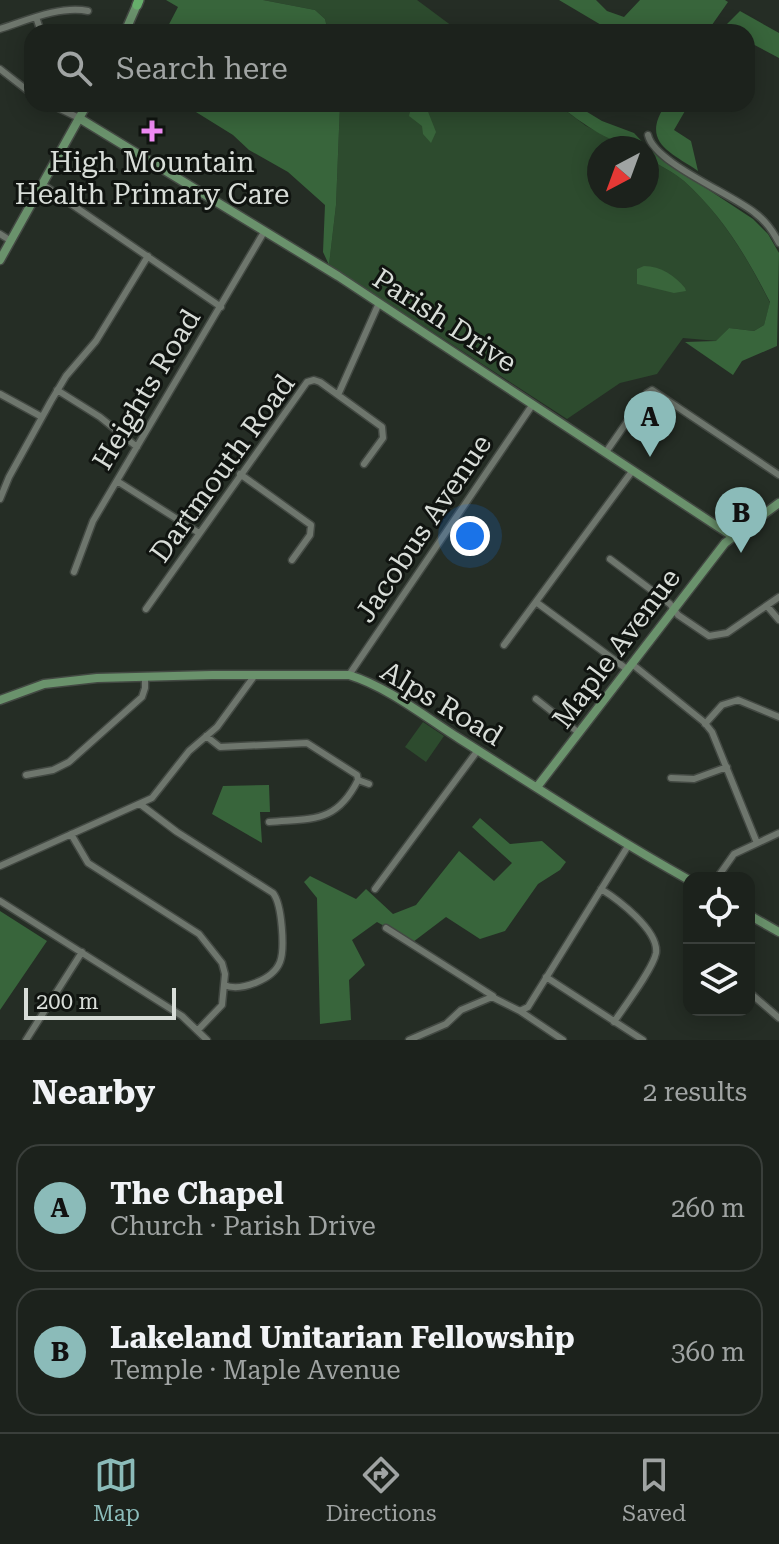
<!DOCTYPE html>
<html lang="en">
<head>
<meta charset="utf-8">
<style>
  body { margin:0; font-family:"Roboto Serif",serif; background:#292f29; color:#f1f3f6 }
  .controls { position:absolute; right:24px; bottom:24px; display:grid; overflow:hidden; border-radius:16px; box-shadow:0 4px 20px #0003 }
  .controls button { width:72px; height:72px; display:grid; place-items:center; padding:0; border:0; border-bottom:2px solid #3a3f3b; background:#1c221c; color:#f1f3f6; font:40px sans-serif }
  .compass { position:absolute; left:587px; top:136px; width:72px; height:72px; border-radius:50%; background:#1c221c; box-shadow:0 4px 20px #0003; rotate:221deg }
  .scale { position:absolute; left:24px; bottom:20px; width:152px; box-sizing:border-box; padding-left:8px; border:4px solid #d8ddd8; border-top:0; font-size:22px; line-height:28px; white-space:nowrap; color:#d8ddd8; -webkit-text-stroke:6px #101410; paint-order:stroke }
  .you { position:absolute; left:470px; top:536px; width:28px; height:28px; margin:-20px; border:6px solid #fff; border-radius:50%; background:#1a73e8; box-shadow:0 0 0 12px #1a73e833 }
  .badge { display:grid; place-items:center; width:52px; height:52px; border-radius:50%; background:#8bbbb9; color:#111; font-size:26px; font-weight:700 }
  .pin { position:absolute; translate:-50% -66px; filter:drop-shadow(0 2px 4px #0008) }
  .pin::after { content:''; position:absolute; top:42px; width:28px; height:24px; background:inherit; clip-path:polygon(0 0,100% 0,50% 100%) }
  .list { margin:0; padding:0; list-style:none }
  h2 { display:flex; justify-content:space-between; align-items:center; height:104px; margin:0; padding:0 32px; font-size:34px }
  h2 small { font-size:26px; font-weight:400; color:#a0a4a3 }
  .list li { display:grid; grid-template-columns:52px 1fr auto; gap:24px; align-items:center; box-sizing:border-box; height:128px; margin:0 16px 16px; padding:0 16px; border:2px solid #3a3f3b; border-radius:24px }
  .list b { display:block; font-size:30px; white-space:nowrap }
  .list p { margin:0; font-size:26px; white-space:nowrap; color:#a0a4a3 }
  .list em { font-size:26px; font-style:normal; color:#a0a4a3 }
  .icon { flex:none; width:44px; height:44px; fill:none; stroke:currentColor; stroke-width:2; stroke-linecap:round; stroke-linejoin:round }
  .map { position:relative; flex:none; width:779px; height:1040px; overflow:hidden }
  .search { position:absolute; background:#1c221c; box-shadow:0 4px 20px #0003; left:24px; right:24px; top:24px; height:88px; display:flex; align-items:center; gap:20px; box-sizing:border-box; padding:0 28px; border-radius:24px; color:#a0a4a3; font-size:30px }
  .sheet { height:392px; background:#1c221c }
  nav { display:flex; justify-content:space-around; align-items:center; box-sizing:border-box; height:112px; border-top:2px solid #3a3f3b; background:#1c221c; font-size:22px; color:#a0a4a3 }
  nav a { display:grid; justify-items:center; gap:4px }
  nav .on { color:#8bbbb9 }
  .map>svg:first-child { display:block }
  .green { fill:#2d4b2e }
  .forest { fill:#38653b }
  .water { fill:#39653b }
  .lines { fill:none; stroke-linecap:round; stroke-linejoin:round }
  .street-casing { stroke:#434943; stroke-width:9 }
  .secondary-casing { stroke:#434943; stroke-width:11 }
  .primary-casing { stroke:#434943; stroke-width:12 }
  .street { stroke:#6e766d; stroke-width:6 }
  .secondary { stroke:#6a926c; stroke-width:8 }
  .primary { stroke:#66ae6b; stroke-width:9 }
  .poi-dot { fill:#f08bf5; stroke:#101410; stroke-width:3 }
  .labels { text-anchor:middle; stroke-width:6; stroke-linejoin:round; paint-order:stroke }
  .poi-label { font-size:28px; fill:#d8ddd8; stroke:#101410 }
  .street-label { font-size:28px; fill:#d8ddd8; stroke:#101410 }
</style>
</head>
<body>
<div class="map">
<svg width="779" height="1040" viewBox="0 0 779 1040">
  <rect width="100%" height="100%" fill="#252d25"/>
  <path class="green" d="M263,0H417L460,32H328L325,19L315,10Z
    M340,104H557L586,126L631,148H599V196H647V158C659,165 673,172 684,181C722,215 747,257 770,303L764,325L754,331L729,328L717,341L683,338L657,374L620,383L567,419L329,265L336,205Z
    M423,722L444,736L426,762L405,747Z"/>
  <path class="forest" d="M166,0H263L315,10L325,19L328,32H165L178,7Z
    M559,0H596L607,11L624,17L640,0H725L728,2L707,32H613Z
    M740,11L779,33V58L747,41V32H719Z
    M183,104H340L336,205L329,265L323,252L325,205L288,172L249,150L233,135Z
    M557,104H574L602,121L634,133L649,149L677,169L753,219L768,234L779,253L777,346L742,361L733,375L685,342L716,341L729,328L754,331L764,325L770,302C747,257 722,215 684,181C673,172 659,165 647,158V148C614,148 582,123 557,104Z
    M666,104H689L674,130L691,141L698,171C670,152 640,142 666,104Z
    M269,785L270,812H260L262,843L212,814L223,786Z
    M480,818L510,844L542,841L566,862L560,870L538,884L505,931L480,939L446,917L413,942L377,922L352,940L365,965L349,980L351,1020L320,1024L317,898L304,882L310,876L356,899L366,889L393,914L416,905L459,851L494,881L512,863L472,827Z
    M0,911L47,941L0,1010Z"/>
  <path class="water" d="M412,104H425L436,132L431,143L423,134L422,126L409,116Z
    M644,266C661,266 675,276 685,288L686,291L674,293L637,284V269Z"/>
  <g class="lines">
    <defs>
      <path id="street" d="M36,17L41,32
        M0,29C25,21 61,5 88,11
        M0,69L32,94
        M50,104L79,118
        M648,135C654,163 732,194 755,213C766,221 773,231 779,243
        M42,184L221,307
        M0,234L11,241
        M57,390L100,417L137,447
        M0,394L42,417
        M338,395L379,303
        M606,452L647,393L652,390L779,475
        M240,474L311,525L310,535L292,560
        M117,481L199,533
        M0,499L9,477L51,401L66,376L96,341L148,256
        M610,559L670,604L678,615L709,636L727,633L779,597
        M74,572L93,521L264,232
        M536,602L628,670
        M767,606L779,620
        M146,609L307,382L314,380L320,382L382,427L383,438L364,464
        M504,645L633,470
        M632,664L704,722L712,732L757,843
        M349,675L533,404
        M536,699L579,733
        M705,724L722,705L738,700L779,717
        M206,736L220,747L307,743L357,775L358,780L369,784
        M26,775L53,770L69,762L142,697L145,688V677
        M671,778L694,779L727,767
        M140,804L177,832L273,893C282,904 285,949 280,962C273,980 240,992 224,985
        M269,822C312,818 336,824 358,780
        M71,834L88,863L199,934L222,963L225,974L222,1005L198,1030
        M0,866L152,798L189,751L217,727L255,675
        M717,878L734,854L779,833
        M375,889L478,750
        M601,889C617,899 659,930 656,953C653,969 624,1007 614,1022
        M0,901L182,1016L207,1040
        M386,928L493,996
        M546,977L643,1040
        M749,992L779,1018
        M520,1011L528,1007L628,846
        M26,1040L82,952
        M409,1040L446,1024L461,1010L492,997L520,1011L563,1040"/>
      <path id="secondary" d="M125,32L139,0
        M79,118L338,276L732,536
        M0,260L87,104
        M0,700L44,684L97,678L212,675H349C388,687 425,717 460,739C536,787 610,836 689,880
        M537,787L725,543L779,503
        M749,915L779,932"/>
      <path id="primary" d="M137,5L139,0"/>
    </defs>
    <use href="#street" class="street-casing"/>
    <use href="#secondary" class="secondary-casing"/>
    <use href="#primary" class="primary-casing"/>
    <use href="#street" class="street"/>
    <use href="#secondary" class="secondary"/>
    <use href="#primary" class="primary"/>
  </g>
  <path class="poi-dot" d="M148 119h8v8h8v8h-8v8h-8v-8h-8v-8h8z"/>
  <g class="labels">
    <g class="poi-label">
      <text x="152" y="172">High Mountain<tspan x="152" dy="32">Health Primary Care</tspan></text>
    </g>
    <g class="street-label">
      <text transform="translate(445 320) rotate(33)" y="10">Parish Drive</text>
      <text transform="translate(146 389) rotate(-59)" y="10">Heights Road</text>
      <text transform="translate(222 468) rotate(-54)" y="10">Dartmouth Road</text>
      <text transform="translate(423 528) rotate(-56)" y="10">Jacobus Avenue</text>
      <text transform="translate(616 648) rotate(-53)" y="10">Maple Avenue</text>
      <text transform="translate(442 703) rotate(31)" y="10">Alps Road</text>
    </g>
  </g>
</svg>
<div class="controls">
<button><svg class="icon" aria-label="locate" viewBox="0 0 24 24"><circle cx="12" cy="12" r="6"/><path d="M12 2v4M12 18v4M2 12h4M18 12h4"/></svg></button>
<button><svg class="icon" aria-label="layers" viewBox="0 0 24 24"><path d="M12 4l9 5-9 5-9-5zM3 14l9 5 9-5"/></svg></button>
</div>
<svg class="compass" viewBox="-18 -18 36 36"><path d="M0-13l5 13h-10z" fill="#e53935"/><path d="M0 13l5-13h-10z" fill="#a0a4a3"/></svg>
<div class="scale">200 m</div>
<div class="you"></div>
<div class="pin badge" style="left:650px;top:457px">A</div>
<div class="pin badge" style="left:741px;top:553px">B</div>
<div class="search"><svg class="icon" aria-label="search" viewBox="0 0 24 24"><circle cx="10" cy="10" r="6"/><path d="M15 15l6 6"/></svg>Search here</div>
</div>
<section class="sheet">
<h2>Nearby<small>2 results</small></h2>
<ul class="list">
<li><span class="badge">A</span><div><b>The Chapel</b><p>Church · Parish Drive</p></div><em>260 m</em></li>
<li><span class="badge">B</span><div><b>Lakeland Unitarian Fellowship</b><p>Temple · Maple Avenue</p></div><em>360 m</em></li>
</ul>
</section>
<nav>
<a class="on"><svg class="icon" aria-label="map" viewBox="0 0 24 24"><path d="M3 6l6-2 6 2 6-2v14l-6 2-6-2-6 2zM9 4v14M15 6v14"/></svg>Map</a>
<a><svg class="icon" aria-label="directions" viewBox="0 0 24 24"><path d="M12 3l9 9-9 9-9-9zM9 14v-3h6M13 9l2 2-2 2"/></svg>Directions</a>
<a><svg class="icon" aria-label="saved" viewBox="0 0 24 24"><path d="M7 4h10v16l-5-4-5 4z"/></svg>Saved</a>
</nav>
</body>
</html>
